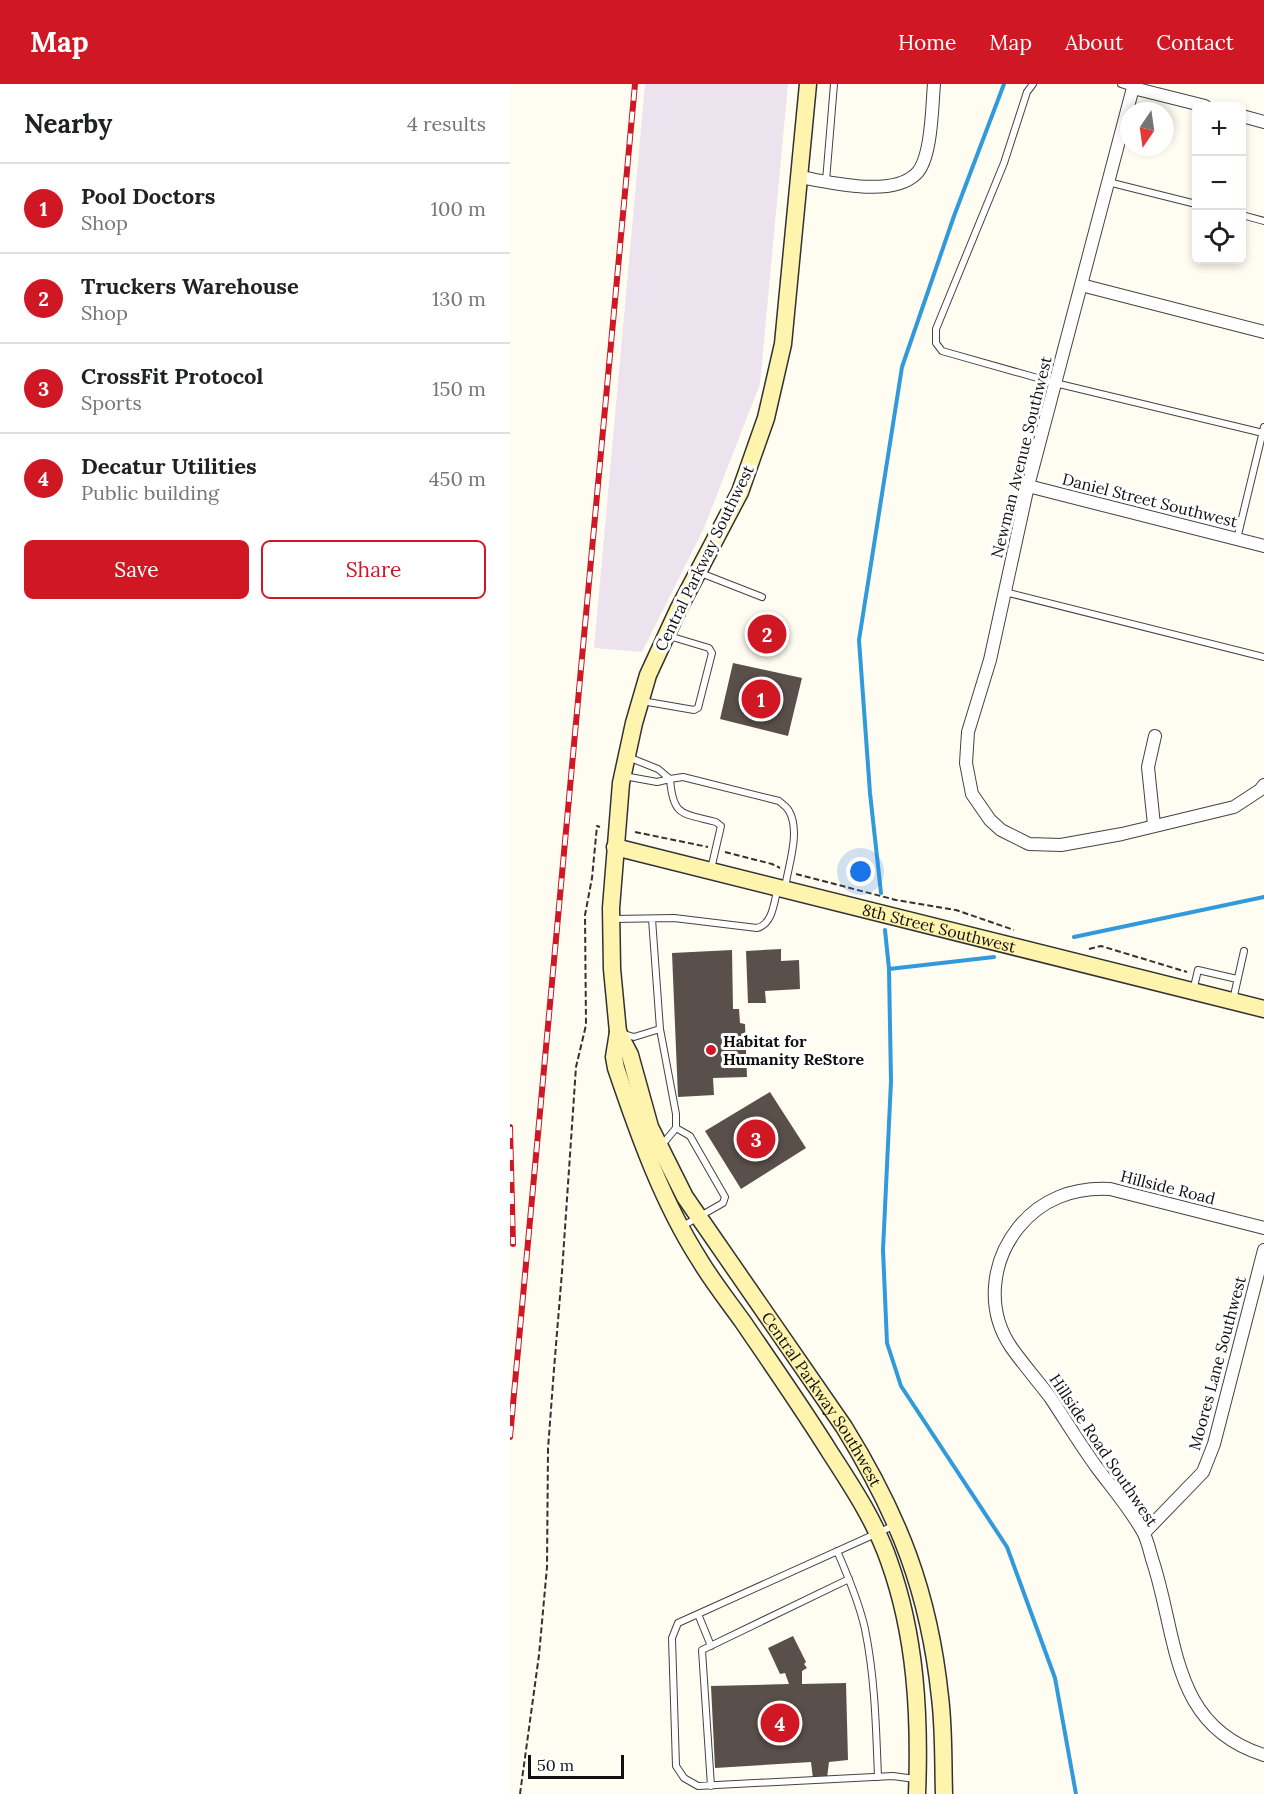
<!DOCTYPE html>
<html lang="en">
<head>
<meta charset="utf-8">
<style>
  body { margin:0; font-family:Lora,serif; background:#f6f6f6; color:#202124 }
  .controls { position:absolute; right:18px; top:18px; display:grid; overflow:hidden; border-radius:9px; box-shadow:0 3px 9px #0003 }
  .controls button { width:54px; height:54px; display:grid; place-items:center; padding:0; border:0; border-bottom:2px solid #e0e0e0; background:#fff; color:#202124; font:30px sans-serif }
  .compass { position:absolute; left:610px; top:18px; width:54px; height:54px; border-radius:50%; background:#fff; box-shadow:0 3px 9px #0003; rotate:193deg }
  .scale { position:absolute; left:18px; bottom:15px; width:96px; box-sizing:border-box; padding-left:6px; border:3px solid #101010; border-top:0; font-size:16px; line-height:21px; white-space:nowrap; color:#101010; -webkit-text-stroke:4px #fff; paint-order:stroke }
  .you { position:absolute; left:351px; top:788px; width:21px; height:21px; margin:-15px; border:4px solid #fff; border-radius:50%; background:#1a73e8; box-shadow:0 0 0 9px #1a73e833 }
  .badge { display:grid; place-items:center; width:39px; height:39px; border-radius:50%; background:#d01824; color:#fff; font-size:20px; font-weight:700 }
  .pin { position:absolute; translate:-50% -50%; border:3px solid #fff; box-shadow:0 2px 6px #0006 }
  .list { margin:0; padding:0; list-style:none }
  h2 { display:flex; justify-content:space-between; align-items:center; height:78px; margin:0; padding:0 24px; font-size:26px }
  h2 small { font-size:20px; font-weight:400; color:#757577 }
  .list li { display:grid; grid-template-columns:39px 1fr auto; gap:18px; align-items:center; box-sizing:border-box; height:90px; padding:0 24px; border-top:2px solid #e0e0e0 }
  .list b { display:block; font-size:22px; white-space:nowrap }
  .list p { margin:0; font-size:20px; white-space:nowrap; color:#757577 }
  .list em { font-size:20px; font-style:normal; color:#757577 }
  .actions { display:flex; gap:12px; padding:18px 24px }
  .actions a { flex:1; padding:14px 0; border:2px solid #d01824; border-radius:9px; text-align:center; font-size:21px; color:#d01824 }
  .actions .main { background:#d01824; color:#fff }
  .icon { flex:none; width:33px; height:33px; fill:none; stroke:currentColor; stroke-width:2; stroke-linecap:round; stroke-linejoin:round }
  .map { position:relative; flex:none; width:754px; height:1710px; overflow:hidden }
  header { display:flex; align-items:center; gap:36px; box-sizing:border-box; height:84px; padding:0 30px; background:#d01824; color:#fff }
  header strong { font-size:28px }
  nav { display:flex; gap:33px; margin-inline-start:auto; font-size:21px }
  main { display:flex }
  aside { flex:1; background:#fff }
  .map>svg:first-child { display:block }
  .industrial { fill:#ede3ef }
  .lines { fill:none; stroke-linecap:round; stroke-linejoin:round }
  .stream { stroke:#309adb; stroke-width:4 }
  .building { fill:#5a504b }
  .lane-casing { stroke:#434343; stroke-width:8 }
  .street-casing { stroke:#434343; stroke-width:14 }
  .secondary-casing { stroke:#323232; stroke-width:19 }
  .path { stroke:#323232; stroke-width:2; stroke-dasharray:6 3; stroke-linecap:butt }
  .lane { stroke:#fff; stroke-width:6 }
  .street { stroke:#fff; stroke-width:12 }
  .secondary { stroke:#fff4ad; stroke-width:16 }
  .rail-casing { stroke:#d01824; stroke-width:6 }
  .rail { stroke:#fff; stroke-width:4; stroke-dasharray:11; stroke-linecap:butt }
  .poi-dot { fill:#d01824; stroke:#fff; stroke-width:2 }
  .labels { text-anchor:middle; stroke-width:6; stroke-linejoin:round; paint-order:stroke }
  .street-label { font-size:16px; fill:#101010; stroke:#fff }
  .poi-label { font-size:16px; font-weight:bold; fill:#101010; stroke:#fff; text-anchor:start }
</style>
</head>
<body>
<header>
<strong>Map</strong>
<nav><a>Home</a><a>Map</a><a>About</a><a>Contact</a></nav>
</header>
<main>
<aside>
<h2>Nearby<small>4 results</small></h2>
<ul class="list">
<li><span class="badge">1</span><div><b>Pool Doctors</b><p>Shop</p></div><em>100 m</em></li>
<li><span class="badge">2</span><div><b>Truckers Warehouse</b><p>Shop</p></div><em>130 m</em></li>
<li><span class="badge">3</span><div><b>CrossFit Protocol</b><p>Sports</p></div><em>150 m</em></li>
<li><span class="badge">4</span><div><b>Decatur Utilities</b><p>Public building</p></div><em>450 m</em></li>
</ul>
<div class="actions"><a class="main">Save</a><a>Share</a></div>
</aside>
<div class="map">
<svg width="754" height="1710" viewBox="0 0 754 1710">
  <rect width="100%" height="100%" fill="#fffcf2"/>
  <path class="industrial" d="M135,0H278L250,300L194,444L132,568L84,564Z"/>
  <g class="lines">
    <path class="stream" d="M371,809L360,709L349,556L392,283L444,132L494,0
      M375,846L379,885L381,997L373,1166L377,1259L391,1302L497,1463L545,1594L566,1710
      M564,853L754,813
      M379,885L484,873"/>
  </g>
  <path class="building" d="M223,579L292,594L278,652L210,635Z
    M271,865V877L289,876L290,905L255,907L256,919H238L236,867Z
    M222,866L223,925H229L230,939L235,940L237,993L203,994L204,1011L168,1013L162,869Z
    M260,1008L296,1064L231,1105L195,1047Z
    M283,1552L296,1578L294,1580L297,1584L292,1587V1600L336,1599L338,1676L319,1678L317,1694L303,1695L301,1678L205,1684L201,1602L279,1600L275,1589L270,1590L258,1564Z"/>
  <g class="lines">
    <defs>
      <path id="lane" d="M523,0L517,8L494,79L426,245V259L432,267L545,299L753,349
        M611,0L623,4
        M316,97L324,0
        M598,98L686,120
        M732,131L754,137
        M727,455L754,343
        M188,488L252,513
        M495,508L754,573
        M132,617L184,626L188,624L202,569L199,564L159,552
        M114,692L147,698L160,695L148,685L118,673
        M201,785L211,742L206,738C172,729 163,733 160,695L173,693L269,717C272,720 277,723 279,727C291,748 278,782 275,804
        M103,835L164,834L247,844C263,840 264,818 268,803
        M142,835L150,945L166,1030V1044L152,1061
        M683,907L688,886L727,895
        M723,916L734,867
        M114,950L124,953L150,945
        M166,1044L180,1052L215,1113L213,1119L171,1143
        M383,1442L168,1539L162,1554L166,1682L174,1694L188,1702L383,1692L405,1695
        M327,1467C338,1492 349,1518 355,1545C365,1594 366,1643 368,1693
        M188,1530L201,1562
        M201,1702L192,1566L339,1495"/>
      <path id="street" d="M624,0L518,402L480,576L458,648L456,679L462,710L480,736L491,746L519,760L551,761L612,750L724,723L750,706L754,701
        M623,4L695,22
        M732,32L754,38
        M289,93C321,98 381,114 406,90C422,75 422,21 424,0
        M571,201L754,248
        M518,402L754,462
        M644,741L638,683L645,652
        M754,1144L600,1105C564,1103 531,1115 508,1144C481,1178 476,1226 501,1263C513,1280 527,1296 540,1313C556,1337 571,1362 588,1385C603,1405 621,1426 633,1448C638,1457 640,1469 643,1478C668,1555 661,1642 754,1671
        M634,1449L693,1388L704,1360L754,1166"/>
      <g id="secondary">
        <path d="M298,0L273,260L256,334L230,408L168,526L138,591L124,639L111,699L101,824L102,885L108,948L104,973L106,984C128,1049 152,1117 189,1175C202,1197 218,1217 233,1238C263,1282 293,1325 321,1370C343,1404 366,1439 379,1477C406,1552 410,1632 407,1710"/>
        <path id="s1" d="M105,763L754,925"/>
        <path id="s2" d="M108,948L120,971L140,1043L175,1113L334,1343C389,1432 419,1508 430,1613C434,1645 433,1678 434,1710"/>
      </g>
    </defs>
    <use href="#lane" class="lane-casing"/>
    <use href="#street" class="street-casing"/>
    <use href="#secondary" class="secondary-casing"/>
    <path class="path" d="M125,748L198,763
      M215,768L262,780L270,784
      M286,790L386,816L446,826L504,846
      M579,865L591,862L677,888
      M10,1710L29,1571L37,1483L38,1365L44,1285L52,1188L66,983L76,941L75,831L82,794L87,742L90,743"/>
    <use href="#lane" class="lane"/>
    <use href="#street" class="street"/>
    <use href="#secondary" class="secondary"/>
    <defs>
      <path id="rail" d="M0,1043L3,1160
        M0,1353L125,0"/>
    </defs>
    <use href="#rail" class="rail-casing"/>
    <use href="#rail" class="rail"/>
  </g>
  <circle class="poi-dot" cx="201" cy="966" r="6"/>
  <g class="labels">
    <g class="street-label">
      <text transform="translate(511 373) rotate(-76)" y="6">Newman Avenue Southwest</text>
      <text transform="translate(640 416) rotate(14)" y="6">Daniel Street Southwest</text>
      <text transform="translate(194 474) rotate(-64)" y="6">Central Parkway Southwest</text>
      <text dy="6" stroke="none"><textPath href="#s1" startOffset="334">8th Street Southwest</textPath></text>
      <text transform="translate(658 1103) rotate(14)" y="6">Hillside Road</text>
      <text transform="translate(707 1279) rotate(-75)" y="6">Moores Lane Southwest</text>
      <text dy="6" stroke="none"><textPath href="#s2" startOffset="423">Central Parkway Southwest</textPath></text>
      <text transform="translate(594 1366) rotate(56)" y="6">Hillside Road Southwest</text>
    </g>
    <g class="poi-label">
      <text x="213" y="963">Habitat for<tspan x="213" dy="18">Humanity ReStore</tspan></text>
    </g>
  </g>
</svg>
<div class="controls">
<button>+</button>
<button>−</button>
<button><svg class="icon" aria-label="locate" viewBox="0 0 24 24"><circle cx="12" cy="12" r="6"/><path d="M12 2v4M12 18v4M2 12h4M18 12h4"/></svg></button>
</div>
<svg class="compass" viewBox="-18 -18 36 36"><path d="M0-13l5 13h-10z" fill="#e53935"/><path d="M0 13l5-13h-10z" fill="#757577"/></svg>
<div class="scale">50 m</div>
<div class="you"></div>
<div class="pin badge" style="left:251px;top:615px">1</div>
<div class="pin badge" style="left:257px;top:550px">2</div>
<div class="pin badge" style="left:246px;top:1055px">3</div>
<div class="pin badge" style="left:270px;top:1639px">4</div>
</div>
</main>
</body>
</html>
